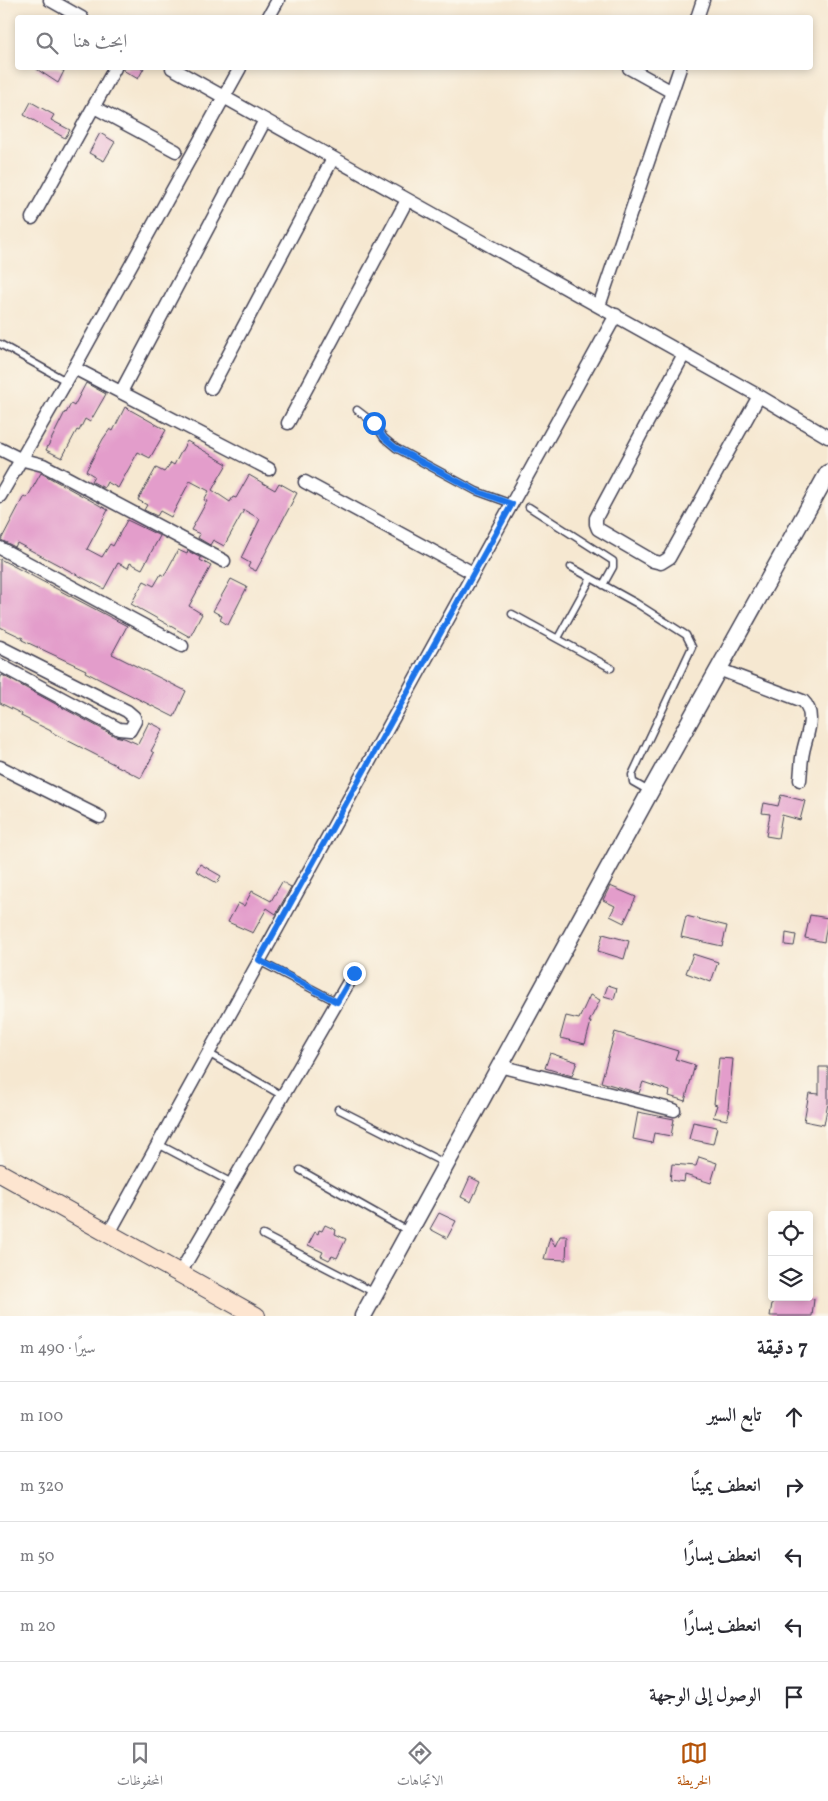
<!DOCTYPE html>
<html lang="ar">
<head>
<meta charset="utf-8">
<style>
  body { margin:0; font-family:Vollkorn,Amiri,serif; background:#f7f7f7; color:#2b2b33; direction:rtl }
  .controls { position:absolute; right:15px; bottom:15px; display:grid; overflow:hidden; border-radius:5px; box-shadow:0 2px 8px #0003 }
  .controls button { width:45px; height:45px; display:grid; place-items:center; padding:0; border:0; border-bottom:1px solid #e1e1e2; background:#fff; color:#2b2b33; font:25px sans-serif }
  .stop { position:absolute; width:15px; height:15px; margin:-11px; border:4px solid #1a73e8; border-radius:50%; background:#fff }
  .stop.end { background:#1a73e8; border-color:#fff; box-shadow:0 1px 5px #0008 }
  .list { margin:0; padding:0; list-style:none }
  h2 { display:flex; justify-content:space-between; align-items:center; height:65px; margin:0; padding:0 20px; font-size:21px }
  h2 small { font-size:16px; font-weight:400; color:#7c7c81 }
  .list li { display:grid; grid-template-columns:32px 1fr auto; gap:15px; align-items:center; box-sizing:border-box; height:70px; padding:0 20px; border-top:1px solid #e1e1e2 }
  .list b { display:block; font-size:19px; white-space:nowrap }
  .list em { font-size:16px; font-style:normal; color:#7c7c81 }
  .icon { flex:none; width:28px; height:28px; fill:none; stroke:currentColor; stroke-width:2; stroke-linecap:round; stroke-linejoin:round }
  .map { position:relative; flex:none; width:828px; height:1316px; overflow:hidden; direction:ltr }
  .search { position:absolute; background:#fff; box-shadow:0 2px 8px #0003; left:15px; right:15px; top:15px; height:55px; display:flex; align-items:center; gap:12px; box-sizing:border-box; padding:0 18px; border-radius:5px; color:#7c7c81; font-size:19px }
  .sheet { height:415px; background:#fff }
  nav { display:flex; justify-content:space-around; align-items:center; box-sizing:border-box; height:70px; border-top:1px solid #e1e1e2; background:#fff; font-size:14px; color:#7c7c81 }
  nav a { display:grid; justify-items:center; gap:2px }
  nav .on { color:#b45309 }
  .map>svg:first-child { display:block }
  .building { fill:#e39dcb }
  .lines { fill:none; stroke-linecap:round; stroke-linejoin:round }
  .service-casing { stroke:#424052; stroke-width:9 }
  .minor-casing { stroke:#424052; stroke-width:15 }
  .tertiary-casing { stroke:#424052; stroke-width:19 }
  .secondary-casing { stroke:#424052; stroke-width:20 }
  .service { stroke:#fff; stroke-width:6 }
  .minor { stroke:#fff; stroke-width:12 }
  .tertiary { stroke:#fff; stroke-width:16 }
  .secondary { stroke:#fde5d0; stroke-width:18 }
  .route { stroke:#1a73e8; stroke-width:6 }
</style>
</head>
<body>
<div class="map">
<svg width="828" height="1316" viewBox="0 0 828 1316">
  <rect width="100%" height="100%" fill="#fbf7ec"/>
  <filter id="ink" filterUnits="userSpaceOnUse"><feTurbulence type="fractalNoise" baseFrequency=".02" numOctaves="2"/><feDisplacementMap in="SourceGraphic" scale="10" xChannelSelector="R" yChannelSelector="G"/><feConvolveMatrix kernelMatrix="1 2 1 2 8 2 1 2 1" color-interpolation-filters="sRGB"/></filter>
  <filter id="wash" filterUnits="userSpaceOnUse"><feTurbulence type="fractalNoise" baseFrequency=".0096" numOctaves="4" result="noise"/><feDisplacementMap in="SourceGraphic" scale="20" xChannelSelector="R" yChannelSelector="G"/><feGaussianBlur stdDeviation="1.12" result="paint"/><feColorMatrix in="noise" values="0 0 0 0 0 0 0 0 0 0 0 0 0 0 0 0 0 1.4 0 .05"/><feComposite in="paint" operator="in"/></filter>
  <g filter="url(#wash)">
    <rect width="100%" height="100%" fill="#f6e8d1"/>
    <g id="blocks">
      <path class="building" d="M35,68H57L64,71L58,83Z
        M123,68H144L138,79L123,70Z
        M31,102L54,115L51,120L70,130L65,138L24,115Z
        M100,133L115,142L104,161L89,153Z
        M86,383L106,394L90,422L85,419L79,431L77,430L62,458L46,450L65,412L66,413L71,404L74,406Z
        M125,407L166,430L150,458L138,452L118,488L107,482L104,488L91,481L94,476L86,471L103,439L110,429L113,431Z
        M187,441L227,464L212,490L230,502L233,497L236,498L249,475L275,490L279,483L297,493L256,571L248,567L250,563L241,558L260,519L244,510L224,546L213,540L210,545L198,538L200,534L191,530L207,501L204,500L209,491L190,481L171,517L160,511L157,516L144,510L147,505L138,500L156,468L164,472L171,463L174,465Z
        M41,473L108,510L87,549L102,557L110,544L113,546L127,520L160,536L142,569L130,563L128,568L118,563L104,589L17,543L15,547L1,540L24,496L27,498Z
        M178,550L187,554L188,551L201,558L200,560L211,566L189,606L202,614L190,637L131,604L144,581L154,586L161,574L164,576Z
        M0,559L127,626L112,654L186,691L174,717L85,672L86,670L22,640L23,638L0,627Z
        M231,579L247,587L228,625L220,620L222,616L213,611Z
        M2,675L115,736L124,738L138,744L149,722L163,729L151,751L154,753L141,778L51,732V731L21,716L22,714L0,703V679Z
        M781,795L805,801L800,820L782,815L778,838L766,836L770,814L762,813L764,803L778,806Z
        M200,864L221,876L217,883L196,871Z
        M282,882L291,887L276,914L267,908L253,933L228,922L238,903L244,906L252,891L271,901Z
        M610,886L636,897L624,923L610,916L615,906L603,900Z
        M810,915L828,918L824,942L805,938Z
        M686,916L727,926L722,946L681,937Z
        M786,933L796,935L794,946L785,945Z
        M603,934L629,941L624,959L598,951Z
        M693,954L718,962L711,982L686,973Z
        M608,985L617,988L614,999L604,996Z
        M590,995L600,1000L589,1022H591L585,1044L560,1038L566,1016L579,1019Z
        M615,1032L678,1051L675,1059L695,1065L685,1101L669,1096L670,1091L643,1082L639,1093L601,1082Z
        M550,1053L577,1062L572,1076L545,1068Z
        M719,1058L733,1059L728,1109L730,1110L727,1120L713,1117L717,1105L714,1104Z
        M819,1067H828V1103L824,1125L804,1121L809,1093L819,1094Z
        M638,1112L674,1119L671,1136L654,1133L652,1143L633,1139Z
        M693,1122L717,1127L713,1144L689,1139Z
        M699,1157L717,1163L711,1183L685,1175L684,1182L670,1180L672,1164L696,1166Z
        M470,1177L480,1182L471,1202L461,1197Z
        M439,1213L456,1221L447,1238L430,1229Z
        M325,1225L336,1230L335,1234L346,1239L337,1258L332,1256L329,1260L321,1256L323,1252L308,1245L315,1232L318,1234L319,1230L322,1231Z
        M560,1236H567L566,1260L544,1259L550,1237L555,1246Z
        M773,1297H801L814,1299L812,1316H770Z"/>
    </g>
  </g>
  <g filter="url(#ink)">
    <use href="#blocks" fill-opacity="0" stroke="#424052" stroke-width="1"/>
    <g class="lines">
      <defs>
        <path id="service" d="M0,344L66,381
          M357,410L374,423L384,438L396,448L476,491L512,504
          M529,507L613,561V567L603,585
          M571,567L636,603L686,635L692,647L632,775L633,782L649,791
          M512,614L611,668
          M558,638L591,578
          M259,961L337,1002
          M208,1053L283,1096
          M338,1109L446,1164
          M158,1144L232,1183
          M300,1170L408,1231
          M263,1235L375,1293"/>
        <path id="minor" d="M50,0L82,18
          M268,18L278,0
          M697,18L703,0
          M172,68L759,396L828,437
          M629,68L672,92
          M94,107L176,151
          M32,218L115,68
          M599,306L680,68
          M684,354L596,518V524L598,529L653,561L661,563L669,558L759,396
          M74,368L269,469
          M211,388L333,158
          M121,392L265,120
          M288,423L407,200
          M0,449L20,459L43,465L224,561
          M305,482L473,573
          M0,496L74,368L240,68
          M0,548L182,646
          M0,647L127,711L134,717L135,721L130,730L119,729L0,665
          M718,669L803,701C817,714 806,736 803,752C801,761 801,771 800,780
          M0,767L100,817
          M499,1066L674,1110
          M109,1233L616,315
          M180,1273L354,973"/>
        <path id="tertiary" d="M363,1316L650,792L828,473"/>
        <path id="secondary" d="M0,1173L256,1316"/>
      </defs>
      <use href="#service" class="service-casing"/>
      <use href="#minor" class="minor-casing"/>
      <use href="#tertiary" class="tertiary-casing"/>
      <use href="#secondary" class="secondary-casing"/>
      <use href="#service" class="service"/>
      <use href="#minor" class="minor"/>
      <use href="#tertiary" class="tertiary"/>
      <use href="#secondary" class="secondary"/>
    </g>
  </g>
  <g class="lines" filter="url(#ink)">
    <path class="route" d="M354,973L337,1002L259,960L512,504L476,491L396,448L384,438L374,423"/>
  </g>
</svg>
<div class="controls">
<button><svg class="icon" aria-label="locate" viewBox="0 0 24 24"><circle cx="12" cy="12" r="6"/><path d="M12 2v4M12 18v4M2 12h4M18 12h4"/></svg></button>
<button><svg class="icon" aria-label="layers" viewBox="0 0 24 24"><path d="M12 4l9 5-9 5-9-5zM3 14l9 5 9-5"/></svg></button>
</div>
<div class="stop" style="left:374px;top:423px"></div>
<div class="stop end" style="left:354px;top:973px"></div>
<div class="search"><svg class="icon" aria-label="search" viewBox="0 0 24 24"><circle cx="10" cy="10" r="6"/><path d="M15 15l6 6"/></svg>ابحث هنا</div>
</div>
<section class="sheet">
<h2>7 دقيقة<small>سيرًا · 490 m</small></h2>
<ul class="list">
<li><svg class="icon" aria-label="ahead" viewBox="0 0 24 24"><path d="M12 20V5M6 11l6-6 6 6"/></svg><div><b>تابع السير</b></div><em>100 m</em></li>
<li><svg class="icon" aria-label="right" viewBox="0 0 24 24"><path d="M7 20v-9h11M14 6l5 5-5 5"/></svg><div><b>انعطف يمينًا</b></div><em>320 m</em></li>
<li><svg class="icon" aria-label="left" viewBox="0 0 24 24"><path d="M17 20v-9H6M10 6l-5 5 5 5"/></svg><div><b>انعطف يسارًا</b></div><em>50 m</em></li>
<li><svg class="icon" aria-label="left" viewBox="0 0 24 24"><path d="M17 20v-9H6M10 6l-5 5 5 5"/></svg><div><b>انعطف يسارًا</b></div><em>20 m</em></li>
<li><svg class="icon" aria-label="arrive" viewBox="0 0 24 24"><path d="M6 21V4h12l-3 4 3 4H6"/></svg><div><b>الوصول إلى الوجهة</b></div></li>
</ul>
</section>
<nav>
<a class="on"><svg class="icon" aria-label="map" viewBox="0 0 24 24"><path d="M3 6l6-2 6 2 6-2v14l-6 2-6-2-6 2zM9 4v14M15 6v14"/></svg>الخريطة</a>
<a><svg class="icon" aria-label="directions" viewBox="0 0 24 24"><path d="M12 3l9 9-9 9-9-9zM9 14v-3h6M13 9l2 2-2 2"/></svg>الاتجاهات</a>
<a><svg class="icon" aria-label="saved" viewBox="0 0 24 24"><path d="M7 4h10v16l-5-4-5 4z"/></svg>المحفوظات</a>
</nav>
</body>
</html>
